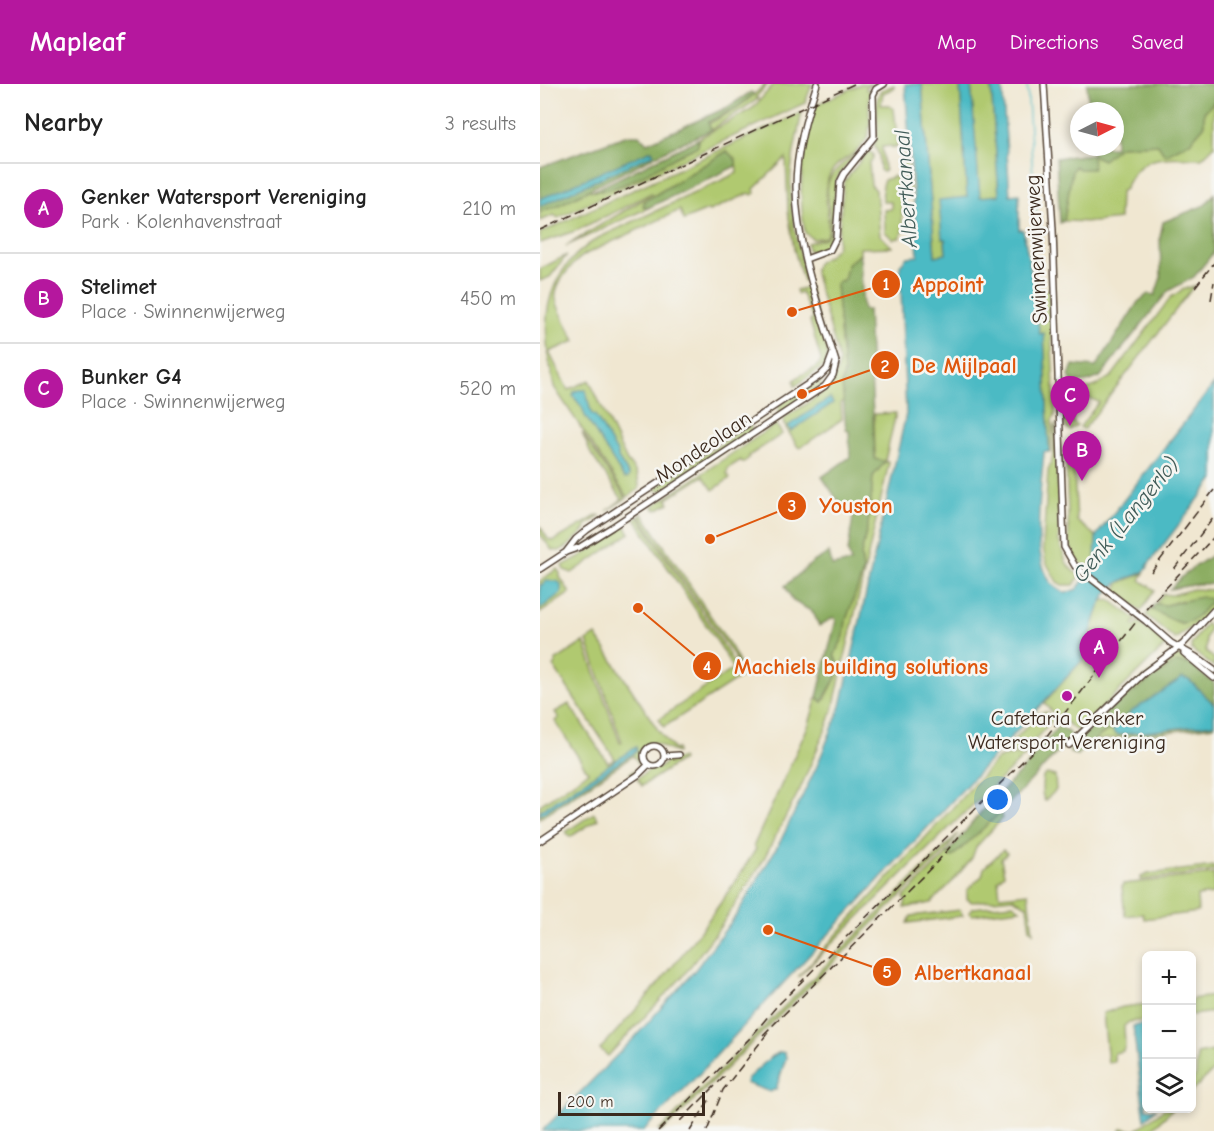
<!DOCTYPE html>
<html lang="en">
<head>
<meta charset="utf-8">
<style>
  body { margin:0; font-family:"Comic Neue",sans-serif; background:#f6f6f6; color:#222 }
  .controls { position:absolute; right:18px; bottom:18px; display:grid; overflow:hidden; border-radius:9px; box-shadow:0 3px 9px #0003 }
  .controls button { width:54px; height:54px; display:grid; place-items:center; padding:0; border:0; border-bottom:2px solid #e0e0e0; background:#fff; color:#222; font:30px sans-serif }
  .compass { position:absolute; left:530px; top:18px; width:54px; height:54px; border-radius:50%; background:#fff; box-shadow:0 3px 9px #0003; rotate:84deg }
  .scale { position:absolute; left:18px; bottom:15px; width:147px; box-sizing:border-box; padding-left:6px; border:3px solid #3b2a1e; border-top:0; font-size:16px; line-height:21px; white-space:nowrap; color:#3b2a1e; -webkit-text-stroke:4px #f6f6f2; paint-order:stroke }
  .you { position:absolute; left:458px; top:716px; width:21px; height:21px; margin:-15px; border:4px solid #fff; border-radius:50%; background:#1a73e8; box-shadow:0 0 0 9px #1a73e833 }
  .badge { display:grid; place-items:center; width:39px; height:39px; border-radius:50%; background:#b5179e; color:#fff; font-size:20px; font-weight:700 }
  .pin { position:absolute; translate:-50% -50px; filter:drop-shadow(0 2px 3px #0008) }
  .pin::after { content:''; position:absolute; top:32px; width:21px; height:18px; background:inherit; clip-path:polygon(0 0,100% 0,50% 100%) }
  .list { margin:0; padding:0; list-style:none }
  h2 { display:flex; justify-content:space-between; align-items:center; height:78px; margin:0; padding:0 24px; font-size:26px }
  h2 small { font-size:20px; font-weight:400; color:#767676 }
  .list li { display:grid; grid-template-columns:39px 1fr auto; gap:18px; align-items:center; box-sizing:border-box; height:90px; padding:0 24px; border-top:2px solid #e0e0e0 }
  .list b { display:block; font-size:22px; white-space:nowrap }
  .list p { margin:0; font-size:20px; white-space:nowrap; color:#767676 }
  .list em { font-size:20px; font-style:normal; color:#767676 }
  .icon { flex:none; width:33px; height:33px; fill:none; stroke:currentColor; stroke-width:2; stroke-linecap:round; stroke-linejoin:round }
  .map { position:relative; flex:none; width:674px; height:1047px; overflow:hidden }
  header { display:flex; align-items:center; gap:36px; box-sizing:border-box; height:84px; padding:0 30px; background:#b5179e; color:#fff }
  header strong { font-size:28px }
  nav { display:flex; gap:33px; margin-inline-start:auto; font-size:21px }
  main { display:flex }
  aside { flex:1; background:#fff }
  .map>svg:first-child { display:block }
  .green { fill:#b0c96f; stroke:#767a46; stroke-width:1.5 }
  .forest { fill:#8cad62; stroke:#646c40; stroke-width:1.5 }
  .water { fill:#4bbac4; stroke:#437271; stroke-width:1.5 }
  .lines { fill:none; stroke-linecap:round; stroke-linejoin:round }
  .stream { stroke:#4bbac4; stroke-width:1.5 }
  .minor-casing { stroke:#564639; stroke-width:8 }
  .minor { stroke:#fff; stroke-width:5 }
  .rail { stroke:#3b2a1e; stroke-width:1.5; stroke-dasharray:9 4.5; stroke-linecap:butt }
  .minor-bridge-casing { stroke:#564639; stroke-width:8; stroke-linecap:butt }
  .minor-bridge { stroke:#fff; stroke-width:5 }
  .poi-dot { fill:#b5179e; stroke:#f6f6f2; stroke-width:2 }
  .labels { text-anchor:middle; stroke-width:5; stroke-linejoin:round; paint-order:stroke }
  .street-label { font-size:21px; fill:#3b2a1e; stroke:#f6f6f2 }
  .poi-label { font-size:21px; fill:#3b2a1e; stroke:#f6f6f2 }
  .water-label { font-size:22px; font-style:italic; fill:#415c58; stroke:#f6f6f2 }
  .leader { fill:none; stroke:#df570d; stroke-width:2 }
  .callout-dot { fill:#df570d; stroke:#f6f6f2; stroke-width:2 }
  .mark-label { font-size:18px; text-anchor:middle; font-weight:bold; fill:#fff }
  .callout-label { font-size:22px; text-anchor:middle; font-weight:bold; fill:#df570d; stroke:#f6f6f2; stroke-width:5; stroke-linejoin:round; paint-order:stroke }
</style>
</head>
<body>
<header>
<strong>Mapleaf</strong>
<nav><a>Map</a><a>Directions</a><a>Saved</a></nav>
</header>
<main>
<aside>
<h2>Nearby<small>3 results</small></h2>
<ul class="list">
<li><span class="badge">A</span><div><b>Genker Watersport Vereniging</b><p>Park · Kolenhavenstraat</p></div><em>210 m</em></li>
<li><span class="badge">B</span><div><b>Stelimet</b><p>Place · Swinnenwijerweg</p></div><em>450 m</em></li>
<li><span class="badge">C</span><div><b>Bunker G4</b><p>Place · Swinnenwijerweg</p></div><em>520 m</em></li>
</ul>
</aside>
<div class="map">
<svg width="674" height="1047" viewBox="0 0 674 1047">
  <rect width="100%" height="100%" fill="#f6f6f2"/>
  <filter id="ink" filterUnits="userSpaceOnUse"><feTurbulence type="fractalNoise" baseFrequency=".0167" numOctaves="2"/><feDisplacementMap in="SourceGraphic" scale="12" xChannelSelector="R" yChannelSelector="G"/><feConvolveMatrix kernelMatrix="1 2 1 2 8 2 1 2 1" color-interpolation-filters="sRGB"/></filter>
  <filter id="wash" filterUnits="userSpaceOnUse"><feTurbulence type="fractalNoise" baseFrequency=".008" numOctaves="4" result="noise"/><feDisplacementMap in="SourceGraphic" scale="24" xChannelSelector="R" yChannelSelector="G"/><feGaussianBlur stdDeviation="1.35" result="paint"/><feColorMatrix in="noise" values="0 0 0 0 0 0 0 0 0 0 0 0 0 0 0 0 0 1.4 0 .05"/><feComposite in="paint" operator="in"/></filter>
  <g filter="url(#wash)">
    <rect width="100%" height="100%" fill="#f0e7d1"/>
    <path class="green" d="M225,0H228L216,13L218,15L171,46L168,40C190,29 208,18 225,0Z
      M234,0H272L265,19L18,134L14,131L0,137V128L48,106L62,107L158,62V55L213,24Z
      M321,0H331L326,3V6H330C326,21 334,42 326,56C320,67 308,72 298,80C277,99 290,124 288,149L285,153L273,155L265,149C257,105 262,63 275,21Z
      M382,0H420L427,113L402,155H405L406,171L395,172Z
      M431,0H451L459,112L439,113Z
      M354,1V4L343,9L341,21H348L354,25L358,61L352,64L351,62L342,63L344,85L345,86L343,88L340,86L339,71L334,62C343,42 331,21 341,6Z
      M674,18V62L662,74C627,74 600,67 585,105L580,108L579,135L554,138L524,137L532,86L536,82L552,70L563,75L580,62L618,60L625,70L650,58L664,42V28Z
      M262,28C258,48 253,68 251,88C249,125 257,160 266,195L263,197L254,165L248,127L246,74L214,105L215,109L212,111L210,109L169,127L168,126L144,136L140,126L46,170C34,177 13,200 16,215C18,227 30,245 35,257L9,268L28,306L49,296L87,377C96,387 99,392 99,405L87,413L14,303C0,242 0,190 58,154L197,89L196,76L187,67L105,117L103,122L108,124L26,162L112,110L111,109L81,125L35,147L0,159V149Z
      M362,65H367L370,110L365,111Z
      M327,68H330L333,70V75L329,79L331,101L336,106L340,151L352,163L320,164V170L308,179L304,197L296,200L304,288L302,299L304,317L301,319L302,335L260,364L258,363L243,339L244,334C266,319 299,306 299,276L274,186L277,179L288,172L297,163L304,98Z
      M317,69L299,91L296,98L290,159C285,167 277,171 268,166L267,159L285,154L290,148C292,103 272,100 317,69Z
      M354,92L360,98L363,148L359,154L353,155L345,148L344,126L351,125V118H343L342,101L344,96Z
      M27,171L10,193L0,197V185Z
      M266,202H269L287,267V275L283,283L255,302L254,297C261,287 276,289 281,276L270,237L273,235L261,208L257,210L256,206L264,204Z
      M654,202L545,344L544,345L540,343L559,318L540,310L532,316L533,339L537,341L530,346L525,343L526,311L531,307H541L556,302L572,292L631,213L644,205Z
      M509,205L515,323V331L512,337L511,368H509L504,250H500L493,211L500,212L503,206Z
      M278,296L281,297V302L241,329H238L239,321Z
      M356,329L345,377L349,379L294,621L288,640L260,705L220,782L178,846L143,892L68,972L60,965C120,901 170,840 216,765L214,761L269,640L277,613L282,618L285,615L298,590L300,581L294,572L304,552L306,536L323,488L321,471L330,430L333,392L345,378L335,375L334,330Z
      M516,339L519,457L526,478L532,486L540,492L534,501H522L517,498L506,478L503,463L508,387L514,369V344Z
      M209,341L212,344L209,350L122,407L115,406L116,403Z
      M235,341L237,342L242,350L209,372V374L203,379L201,376L188,384L187,390L190,394L173,406L163,392L127,415L129,419L117,426L114,425L113,422Z
      M42,349L86,414L67,427L82,415L51,370Z
      M533,371L537,437L556,452L555,480L551,479L547,484L535,474L529,458L526,372Z
      M102,429L192,564L204,589L203,591L192,569L100,432Z
      M58,431L60,432L45,442L46,445L27,463L19,467L12,466L0,450V442L8,455L14,457Z
      M98,432L184,562L201,593L124,643L119,635L193,585L180,562L95,435Z
      M85,441L90,449L32,489L24,486L22,482L41,472Z
      M17,485L20,489V493L30,509L0,529V497Z
      M604,489L600,496L615,506L601,527L575,507L579,501L578,499Z
      M653,505L674,506V522L662,535L635,555L606,531L611,525L642,540V516L626,521L615,520L623,510L632,511Z
      M565,515L567,517L569,515L597,536L593,540L595,542L599,538L627,560L540,645L535,646L526,638L525,639L518,631H515L504,619L548,570L547,568L551,563L548,559L560,520Z
      M666,539L670,544L666,554V568L674,574V583L652,566L651,561Z
      M56,551L118,646L134,666L137,665V669C127,668 110,649 102,666C99,672 102,680 100,686L92,692L90,689L100,683L96,675L93,672L0,734V721L48,688L15,637L19,634L15,628L29,620L68,679L75,675L13,582L16,580L15,577L44,558L80,659L82,658L47,557Z
      M637,572L642,573L649,580L636,579L570,625L602,595Z
      M507,628L512,632V636L486,666L465,669L464,667L499,629Z
      M674,640V642L553,657L567,647L573,646L574,649L578,651Z
      M487,670L417,736L258,893L457,675C466,670 477,672 487,670Z
      M141,674L142,676L102,702L97,695L109,686L120,684L128,676Z
      M507,690L515,692L516,706L505,717C501,712 502,700 503,693Z
      M462,726V735L436,763L432,774L412,798L391,819L364,824L366,816L364,813L407,770L412,773Z
      M54,729L58,735L30,753L26,748Z
      M418,750L406,767L137,1033L122,1047H119Z
      M463,766L467,769L461,775L464,790L458,796L460,812L488,809L493,848L490,845L487,822L473,814L432,818L427,815V806L442,792L444,784Z
      M674,782V787L601,796V793L608,790Z
      M674,790V810L657,812L658,828L604,835L603,830L585,832L582,803L583,800Z
      M473,820L480,825L432,831L430,829L432,824Z
      M420,826L423,832L368,839L371,832Z
      M674,912V928L652,931V915Z
      M606,920V936L589,938L584,942L585,961L583,967L574,969V978L568,979L563,929L583,923Z
      M674,967V986L652,1007V998L656,991L657,970Z
      M624,1025H633L610,1047H580L583,1044L595,1047Z"/>
    <path class="forest" d="M547,0H674V18L664,28V42L650,58L625,71L618,60L580,62L563,76L552,71L553,85H539L535,82L532,87L524,137L520,139L516,74L552,70V63H575V27H549Z
      M211,8L214,10L196,24L168,38L171,46L137,61L17,122L0,128V83L88,51H99L107,59L188,23Z
      M158,55V62C130,74 82,109 53,107Z
      M187,67L196,76V82L108,124L103,122L105,117Z
      M674,110V168L654,193L628,207L560,293L547,298L533,299L529,292L533,281L556,283L598,218L608,210L615,211L621,193L620,153L623,138L665,121Z
      M320,171L323,226H328L335,375L345,378L333,392L330,430L321,471L323,488L306,536L304,552L294,572L300,581L298,590L282,618L277,613L296,536L294,533L279,542L273,528L253,517L245,502L273,478L289,469L292,482L311,478L308,468L314,426L301,421L282,393L310,373L309,347L306,346L302,299L304,288L296,200L299,197L304,196L308,179Z
      M674,470V500H658L630,505L647,488Z
      M661,513L671,515V518C645,548 643,541 611,525L615,520L626,521Z
      M636,578L649,580L674,599V620L649,596L591,628L573,646L566,647L537,671L530,669V665L570,625Z
      M519,641L530,650L531,654L460,729L412,773L407,770L440,729L488,680Z"/>
    <path class="water" d="M365,0H382L395,172L406,170L405,155H402L399,116L427,113L420,0H431L440,113L459,111L451,0H462L470,111L479,110V146H483L496,213L493,212L500,250L504,249L509,368H504C502,401 484,497 526,509L537,505L555,481L556,452L674,300V395L607,482L608,483C601,493 588,492 578,499C559,511 554,538 548,559L552,563L547,568L549,569L162,987L103,1047H2L95,953L155,886L197,830L240,758L277,682L301,622L366,330L360,181L367,173L378,172Z
      M112,66L114,70L0,122V115Z
      M38,306H46L51,329L55,331L78,370V374L89,391L88,394H84L45,332L42,323L33,312L34,308Z
      M290,314L293,319L251,347L248,342Z
      M7,497H17L21,500V509L0,525V502Z
      M642,594L649,596L674,620V640L578,651L574,649L573,646L592,627Z
      M96,663L97,667L0,731V727Z
      M606,940V1024L616,1025L605,1036L593,942Z
      M240,968L245,969L246,974L236,1005L230,1008L206,999L207,995L231,973Z"/>
    <g class="lines">
      <path class="stream" d="M487,0L493,92
        M494,99L498,162L494,163"/>
    </g>
  </g>
  <g filter="url(#ink)">
    <g class="lines">
      <defs>
        <path id="minor" d="M277,0C266,33 256,68 256,103C256,161 279,223 296,278L293,291L285,302L72,443L40,463L26,468L36,455L47,446L280,292L287,285L293,269
          M504,0L513,146L524,463L535,482L597,530
          M266,175L290,166L296,154L300,98L304,90L334,53L333,11L336,5L344,0
          M0,485L26,468
          M606,537L631,559L656,573L674,586
          M644,569L674,594
          M529,661L604,589L643,560L674,526
          M104 672a10 10 0 1 1 20 0a10 10 0 1 1-20 0Z
          M124,672L139,671
          M0,757L98,691L108,681"/>
      </defs>
      <use href="#minor" class="minor-casing"/>
      <use href="#minor" class="minor"/>
      <path class="rail" d="M0,146L314,0
        M655,203L674,179
        M671,216L674,198
        M634,485L674,433
        M611,488L674,406
        M223,951L397,778L423,748
        M140,1037L185,992
        M118,1047L210,954L236,923L502,658L607,524L674,453
        M150,1047L170,1015
        M167,1047L183,1006L230,946"/>
      <defs>
        <path id="minor-bridge" d="M597,530L606,537"/>
      </defs>
      <use href="#minor-bridge" class="minor-bridge-casing"/>
      <use href="#minor-bridge" class="minor-bridge"/>
    </g>
  </g>
  <circle class="poi-dot" cx="527" cy="612" r="6"/>
  <g class="labels">
    <g class="street-label">
      <text transform="translate(496 165) rotate(-93)" y="7">Swinnenwijerweg</text>
      <text transform="translate(163 363) rotate(-34)" y="7">Mondeolaan</text>
    </g>
    <g class="poi-label">
      <text x="527" y="641">Cafetaria Genker<tspan x="527" dy="24">Watersport Vereniging</tspan></text>
    </g>
    <g class="water-label">
      <text transform="translate(365 105) rotate(-94)" y="8">Albertkanaal</text>
      <text transform="translate(585 435) rotate(-51)" y="8">Genk (Langerlo)</text>
    </g>
  </g>
  <path class="leader" d="M252 228L346 200M262 310L345 281M170 455L252 422M98 524L167 582M228 846L347 888"/>
  <g class="callout-dot">
    <circle cx="252" cy="228" r="6"/>
    <circle cx="262" cy="310" r="6"/>
    <circle cx="170" cy="455" r="6"/>
    <circle cx="98" cy="524" r="6"/>
    <circle cx="228" cy="846" r="6"/>
    <circle cx="346" cy="200" r="15"/>
    <circle cx="345" cy="281" r="15"/>
    <circle cx="252" cy="422" r="15"/>
    <circle cx="167" cy="582" r="15"/>
    <circle cx="347" cy="888" r="15"/>
  </g>
  <g class="mark-label">
    <text x="346" y="206">1</text>
    <text x="345" y="288">2</text>
    <text x="252" y="428">3</text>
    <text x="167" y="589">4</text>
    <text x="347" y="894">5</text>
  </g>
  <g class="callout-label">
    <text x="408" y="208">Appoint</text>
    <text x="424" y="289">De Mijlpaal</text>
    <text x="316" y="429">Youston</text>
    <text x="321" y="590">Machiels building solutions</text>
    <text x="433" y="896">Albertkanaal</text>
  </g>
</svg>
<div class="controls">
<button>+</button>
<button>−</button>
<button><svg class="icon" aria-label="layers" viewBox="0 0 24 24"><path d="M12 4l9 5-9 5-9-5zM3 14l9 5 9-5"/></svg></button>
</div>
<svg class="compass" viewBox="-18 -18 36 36"><path d="M0-13l5 13h-10z" fill="#e53935"/><path d="M0 13l5-13h-10z" fill="#767676"/></svg>
<div class="scale">200 m</div>
<div class="you"></div>
<div class="pin badge" style="left:559px;top:594px">A</div>
<div class="pin badge" style="left:542px;top:397px">B</div>
<div class="pin badge" style="left:530px;top:342px">C</div>
</div>
</main>
</body>
</html>
